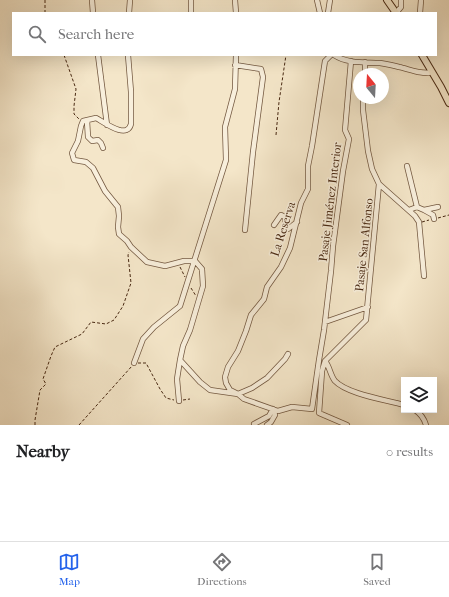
<!DOCTYPE html>
<html lang="en">
<head>
<meta charset="utf-8">
<style>
  body { margin:0; font-family:"IM FELL French Canon",serif; background:#f2f2f2; color:#202124 }
  .controls { position:absolute; right:12px; bottom:12px; display:grid; overflow:hidden; border-radius:0px; box-shadow:0 4px 16px #0002 }
  .controls button { width:36px; height:36px; display:grid; place-items:center; padding:0; border:0; border-bottom:1px solid #e0e0e0; background:#fff; color:#202124; font:20px sans-serif }
  .compass { position:absolute; left:353px; top:68px; width:36px; height:36px; border-radius:50%; background:#fff; box-shadow:0 4px 16px #0002; rotate:342deg }
  .list { margin:0; padding:0; list-style:none }
  h2 { display:flex; justify-content:space-between; align-items:center; height:52px; margin:0; padding:0 16px; font-size:17px }
  h2 small { font-size:13px; font-weight:400; color:#757577 }
  .icon { flex:none; width:22px; height:22px; fill:none; stroke:currentColor; stroke-width:2; stroke-linecap:round; stroke-linejoin:round }
  .map { position:relative; flex:none; width:449px; height:425px; overflow:hidden }
  .search { position:absolute; background:#fff; box-shadow:0 4px 16px #0002; left:12px; right:12px; top:12px; height:44px; display:flex; align-items:center; gap:10px; box-sizing:border-box; padding:0 14px; border-radius:0px; color:#757577; font-size:15px }
  .sheet { height:116px; background:#fff }
  nav { display:flex; justify-content:space-around; align-items:center; box-sizing:border-box; height:56px; border-top:1px solid #e0e0e0; background:#fff; font-size:11px; color:#757577 }
  nav a { display:grid; justify-items:center; gap:2px }
  nav .on { color:#2563eb }
  .map>svg:first-child { display:block }
  .lines { fill:none; stroke-linecap:round; stroke-linejoin:round }
  .minor-casing { stroke:#735840; stroke-width:6 }
  .major-casing { stroke:#482812; stroke-width:8 }
  .path { stroke:#482812; stroke-width:1; stroke-dasharray:3 2; stroke-linecap:butt }
  .minor { stroke:#f8efdc; stroke-width:4.5 }
  .major { stroke:#f4e6c9; stroke-width:6 }
  .labels { text-anchor:middle; stroke-width:3; stroke-linejoin:round; paint-order:stroke }
  .street-label { font-size:12px; fill:#482812; stroke:#f8efdc }
</style>
</head>
<body>
<div class="map">
<svg width="449" height="425" viewBox="0 0 449 425">
  <rect width="100%" height="100%" fill="#f4e6c9"/>
  <filter id="stains"><feTurbulence type="fractalNoise" baseFrequency=".005" numOctaves="4"/><feColorMatrix values="0 0 0 0 .2 0 0 0 0 .09 0 0 0 0 .02 0 0 0 .5 -.17"/></filter>
  <radialGradient id="worn" r=".72"><stop offset=".6" stop-color="#630" stop-opacity="0"/><stop offset="1" stop-color="#630" stop-opacity=".3"/></radialGradient>
  <g class="lines">
    <defs>
      <path id="minor" d="M92,0L93,13
        M235,0L236,13
        M317,0L320,13
        M129,13L130,0
        M191,13V0
        M328,13L330,0
        M396,13L401,7V0
        M420,13L421,0
        M98,55L107,125
        M128,55L131,92V124C127,140 104,122 96,118L83,121L81,126L78,141L72,153L74,160L86,162L93,168L105,191L118,207L119,216L118,227L119,234L127,241L131,247L147,262L165,266L184,261H195L202,269L203,286L190,330L183,346L180,360L200,382L210,390L238,394L252,388L267,378L285,359L288,354
        M331,55L325,61L312,146L308,166V189L301,203L290,248L281,267L267,287L264,299L251,315L246,331L238,351L228,367L225,377L226,383L230,390L238,394L244,399L278,411L292,407L312,409L319,360L324,330L331,271L333,246L343,171L349,139L345,130L351,61
        M334,55C348,64 365,62 380,63C386,64 392,65 399,67C409,69 422,75 432,72
        M235,65L261,69L263,77L253,152L245,230
        M365,74V62
        M363,98V110L368,151L372,169L379,184L415,216L419,222L424,276
        M87,121L88,137L92,141L98,140L101,143L103,148
        M407,166L417,207L409,210
        M417,207L424,210L438,207
        M424,210L433,215L434,219
        M274,225L281,215L285,217L286,228L288,229L297,222
        M325,322L368,307
        M325,361L366,320L379,184
        M134,363L143,339L154,327L180,306L226,160L225,127L235,89L236,55
        M179,401L177,379L180,360
        M415,410C421,414 424,418 426,425
        M254,424L269,416L273,409
        M267,425L271,422L275,415L273,409
        M347,425L319,413L322,371L325,361C330,367 330,375 335,381C347,394 387,400 404,405"/>
      <path id="major" d="M387,0L396,13
        M422,55L441,87L449,103"/>
    </defs>
    <use href="#minor" class="minor-casing"/>
    <use href="#major" class="major-casing"/>
    <path class="path" d="M45,13V0
      M64,55L76,89L74,106V114L79,119
      M276,135L279,102L286,55
      M438,218L449,215
      M422,222L429,220
      M180,267L185,277
      M191,288L196,296
      M138,363H146L160,389L166,398L174,400
      M183,400L190,399
      M35,425V420L40,390L46,384L43,379L51,356L55,347L82,334L91,322L106,324L114,320L123,306L131,283L128,255L129,252
      M79,425L132,366"/>
    <use href="#minor" class="minor"/>
    <use href="#major" class="major"/>
  </g>
  <g class="labels">
    <g class="street-label">
      <text transform="translate(330 202) rotate(-83)" y="4">Pasaje Jiménez Interior</text>
      <text transform="translate(283 229) rotate(-72)" y="4">La Reserva</text>
      <text transform="translate(364 245) rotate(-84)" y="4">Pasaje San Alfonso</text>
    </g>
  </g>
  <rect width="100%" height="100%" filter="url(#stains)"/>
  <rect width="100%" height="100%" fill="url(#worn)"/>
</svg>
<div class="controls">
<button><svg class="icon" aria-label="layers" viewBox="0 0 24 24"><path d="M12 4l9 5-9 5-9-5zM3 14l9 5 9-5"/></svg></button>
</div>
<svg class="compass" viewBox="-18 -18 36 36"><path d="M0-13l5 13h-10z" fill="#e53935"/><path d="M0 13l5-13h-10z" fill="#757577"/></svg>
<div class="search"><svg class="icon" aria-label="search" viewBox="0 0 24 24"><circle cx="10" cy="10" r="6"/><path d="M15 15l6 6"/></svg>Search here</div>
</div>
<section class="sheet">
<h2>Nearby<small>0 results</small></h2>
<ul class="list">
</ul>
</section>
<nav>
<a class="on"><svg class="icon" aria-label="map" viewBox="0 0 24 24"><path d="M3 6l6-2 6 2 6-2v14l-6 2-6-2-6 2zM9 4v14M15 6v14"/></svg>Map</a>
<a><svg class="icon" aria-label="directions" viewBox="0 0 24 24"><path d="M12 3l9 9-9 9-9-9zM9 14v-3h6M13 9l2 2-2 2"/></svg>Directions</a>
<a><svg class="icon" aria-label="saved" viewBox="0 0 24 24"><path d="M7 4h10v16l-5-4-5 4z"/></svg>Saved</a>
</nav>
</body>
</html>
